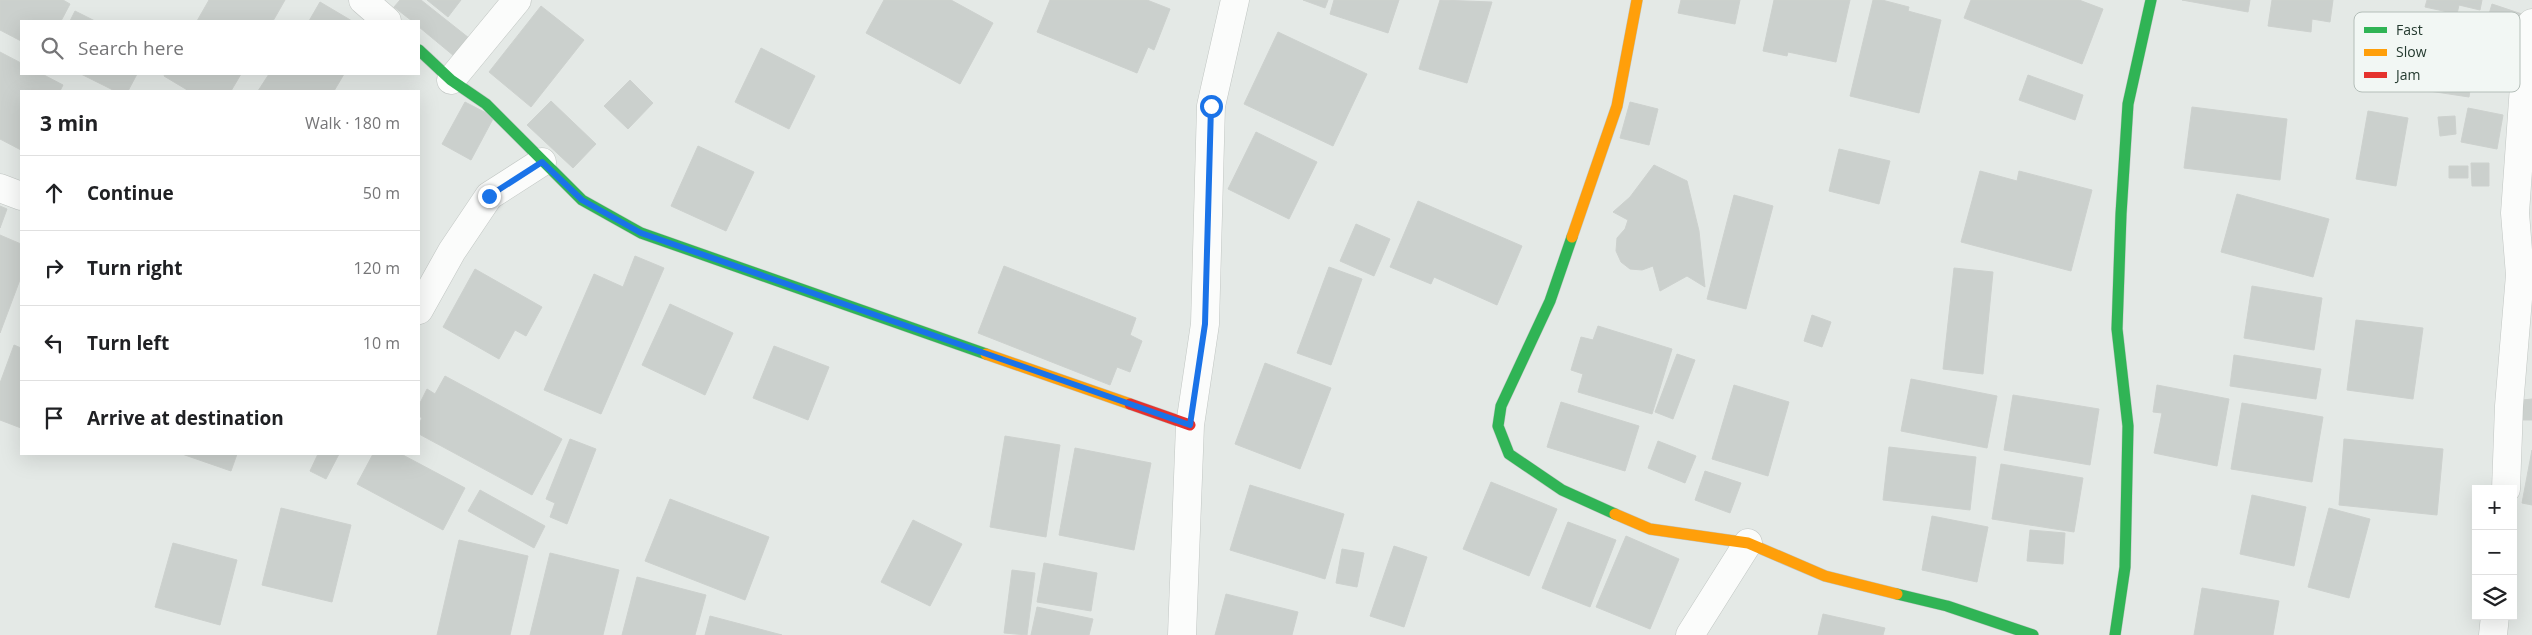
<!DOCTYPE html>
<html lang="en">
<head>
<meta charset="utf-8">
<style>
  body { margin:0; font-family:"Open Sans",sans-serif; background:#f2f2f2; color:#202124 }
  .controls { position:absolute; right:15px; bottom:15px; display:grid; overflow:hidden; border-radius:0px; box-shadow:0 5px 20px #0002 }
  .controls button { width:45px; height:45px; display:grid; place-items:center; padding:0; border:0; border-bottom:1px solid #e0e0e0; background:#fff; color:#202124; font:25px sans-serif }
  .stop { position:absolute; width:15px; height:15px; margin:-11px; border:4px solid #1a73e8; border-radius:50%; background:#fff }
  .stop.end { background:#1a73e8; border-color:#fff; box-shadow:0 1px 5px #0008 }
  .list { margin:0; padding:0; list-style:none }
  h2 { display:flex; justify-content:space-between; align-items:center; height:65px; margin:0; padding:0 20px; font-size:21px }
  h2 small { font-size:16px; font-weight:400; color:#757577 }
  .list li { display:grid; grid-template-columns:32px 1fr auto; gap:15px; align-items:center; box-sizing:border-box; height:75px; padding:0 20px; border-top:1px solid #e0e0e0 }
  .list b { display:block; font-size:19px; white-space:nowrap }
  .list em { font-size:16px; font-style:normal; color:#757577 }
  .icon { flex:none; width:28px; height:28px; fill:none; stroke:currentColor; stroke-width:2; stroke-linecap:round; stroke-linejoin:round }
  .map { position:relative; flex:none; width:2532px; height:635px; overflow:hidden }
  .search { position:absolute; background:#fff; box-shadow:0 5px 20px #0002; left:20px; top:20px; width:400px; height:55px; display:flex; align-items:center; gap:12px; box-sizing:border-box; padding:0 18px; border-radius:0px; color:#757577; font-size:19px }
  .panel { position:absolute; background:#fff; box-shadow:0 5px 20px #0002; left:20px; top:90px; width:400px; height:365px; border-radius:0px }
  .map>svg:first-child { display:block }
  .building { fill:#cbd0cd; stroke:#cdd1ce }
  .lines { fill:none; stroke-linecap:round; stroke-linejoin:round }
  .street-casing { stroke:#c1c6c3; stroke-width:29 }
  .fast-casing { stroke:#c0c6c3; stroke-width:12 }
  .slow-casing { stroke:#c0c6c3; stroke-width:12 }
  .jam-casing { stroke:#c0c6c3; stroke-width:12 }
  .street { stroke:#fbfcfb; stroke-width:28 }
  .fast { stroke:#30b455; stroke-width:11 }
  .slow { stroke:#ff9f0a; stroke-width:11 }
  .jam { stroke:#e5322d; stroke-width:11 }
  .route { stroke:#1a73e8; stroke-width:6 }
  .key { fill:#f2f7f4; stroke:#b4beb9; stroke-width:1 }
  .key-label { font-size:14px; fill:#243a2f }
</style>
</head>
<body>
<div class="map">
<svg width="2532" height="635" viewBox="0 0 2532 635">
  <rect width="100%" height="100%" fill="#e4e9e6"/>
  <path class="building" d="M0,0H63L70,4L61,21H21V41L0,30Z
    M209,0H285L273,21H197Z
    M400,0H421L469,38L454,56L419,27V21H412L394,7Z
    M427,0H461L448,17Z
    M884,0H951L993,23L960,84L866,33Z
    M1050,0H1147L1170,9L1154,50L1148,47L1137,73L1037,32Z
    M1303,0H1328L1325,8Z
    M1334,0H1399L1388,33L1330,14Z
    M1440,0L1492,2L1467,83L1419,69Z
    M1681,0H1740L1735,24L1678,13Z
    M1774,0H1850L1836,62L1788,52L1787,56L1763,51Z
    M1873,0H1882L1909,7L1908,11L1941,20L1919,113L1850,96Z
    M1971,0H2079L2103,9L2082,64L1964,18Z
    M2182,0H2250L2248,12Z
    M2272,0H2333L2330,22L2312,19L2311,32L2268,26Z
    M2427,0H2482L2480,10L2459,5L2457,14L2425,7Z
    M320,2L352,21H309Z
    M2492,4L2522,14L2516,33L2486,24Z
    M541,6L584,40L531,107L489,72Z
    M75,11L95,21H70Z
    M2361,26L2432,38L2431,49L2475,56L2469,97L2376,83L2378,70L2363,68L2365,53L2357,52Z
    M1278,32L1367,74L1333,146L1244,104Z
    M761,48L815,76L789,129L735,102Z
    M0,52L21,63V74H42L63,85L60,91H21V150L0,139Z
    M81,74H137L128,91H115Z
    M165,74H241L231,91H189L164,76Z
    M269,74H344L334,91H258Z
    M2028,75L2083,95L2075,120L2019,100Z
    M630,80L653,103L628,129L604,106Z
    M551,101L596,144L573,168L527,125Z
    M465,102L494,117L471,160L442,144Z
    M1630,102L1658,109L1649,145L1620,138Z
    M2192,107L2287,119L2280,180L2184,168Z
    M2468,108L2503,115L2497,149L2461,142Z
    M2368,111L2408,118L2396,186L2356,179Z
    M2455,116L2456,134L2440,136L2438,117Z
    M1256,132L1317,162L1289,219L1228,189Z
    M698,146L754,172L726,231L671,206Z
    M1839,149L1890,161L1879,204L1829,191Z
    M2471,163H2489V186H2472Z
    M1654,165L1687,181L1699,231L1705,287L1687,276L1660,291L1653,266L1642,270L1630,269L1621,262L1616,251L1617,238L1625,229L1628,220L1613,212L1630,197Z
    M2449,166H2468V178H2449Z
    M1980,171L2017,181L2019,171L2092,190L2071,271L1961,242Z
    M2237,194L2329,219L2313,277L2221,252Z
    M1734,195L1773,206L1746,309L1707,299Z
    M1418,201L1522,246L1497,305L1434,277L1431,284L1390,267Z
    M0,206L7,209L0,228Z
    M1356,224L1390,239L1374,276L1340,261Z
    M0,235L21,244V277L0,333Z
    M635,256L664,268L601,414L544,390L594,274L623,287Z
    M1004,266L1136,318L1130,335L1142,341L1130,372L1117,367L1110,385L978,333Z
    M1329,267L1362,279L1331,365L1297,353Z
    M1954,268L1993,272L1983,374L1943,369Z
    M475,269L542,307L526,336L515,330L499,359L443,327Z
    M2252,286L2322,298L2314,350L2244,338Z
    M670,304L733,333L705,395L642,365Z
    M1812,315L1831,322L1822,347L1804,341Z
    M2356,320L2423,328L2413,399L2347,390Z
    M1598,326L1672,349L1652,414L1578,392L1583,374L1571,370L1581,337L1593,340Z
    M14,345L21,348V428L0,420V383Z
    M774,346L829,367L808,420L753,398Z
    M1677,354L1695,360L1673,419L1655,412Z
    M2234,355L2321,369L2316,399L2230,386Z
    M1265,363L1331,388L1300,469L1235,444Z
    M445,376L562,439L532,495L419,434V424L422,418L419,416V405L427,389L435,394Z
    M1911,379L1997,396L1987,448L1901,431Z
    M1734,385L1789,402L1768,476L1712,459Z
    M2157,385L2229,399L2217,466L2154,453L2162,413L2153,412Z
    M2013,395L2099,409L2090,465L2004,450Z
    M2532,399V420H2523L2522,400Z
    M1561,402L1639,426L1625,471L1547,447Z
    M2242,403L2323,417L2312,482L2231,469Z
    M1005,436L1060,445L1046,537L990,527Z
    M570,439L596,449L567,524L550,517L555,503L546,499Z
    M2344,439L2443,449L2437,515L2339,505Z
    M1658,441L1696,456L1685,483L1648,468Z
    M1889,447L1976,457L1970,510L1883,500Z
    M1075,448L1151,463L1134,550L1059,535Z
    M2532,450V505L2522,503Z
    M182,454H237L231,471Z
    M318,454H339L326,479L310,471Z
    M373,454H401L465,488L443,530L357,484Z
    M2001,464L2083,478L2074,532L1992,519Z
    M1705,471L1741,483L1730,513L1695,500Z
    M1491,482L1557,509L1529,576L1463,549Z
    M1250,485L1344,514L1325,579L1230,550Z
    M480,490L545,526L534,548L468,511Z
    M2252,495L2306,507L2294,566L2240,554Z
    M670,499L769,537L745,600L645,561Z
    M281,508L351,525L332,602L262,585Z
    M2329,508L2370,519L2349,598L2308,587Z
    M1932,516L1988,527L1977,582L1922,570Z
    M913,520L962,544L930,606L881,582Z
    M1568,522L1616,540L1590,607L1542,588Z
    M2030,530L2065,533L2063,564L2027,561Z
    M1626,536L1679,559L1650,629L1596,607Z
    M459,540L528,556L510,635H437Z
    M173,543L237,560L220,625L155,607Z
    M1394,546L1427,557L1404,627L1370,616Z
    M1342,549L1364,553L1357,587L1336,583Z
    M550,553L619,570L603,635H530Z
    M1044,563L1097,573L1091,611L1037,602Z
    M1012,570L1035,573L1027,635L1004,633Z
    M637,577L706,595L695,635H622Z
    M2202,588L2279,601L2273,635H2194Z
    M1226,594L1298,612L1292,635H1215Z
    M1037,607L1093,619L1089,635H1031Z
    M1823,614L1885,628L1883,635H1818Z
    M710,616L782,635H705Z"/>
  <g class="lines">
    <defs>
      <path id="street" d="M363,0L387,21
        M451,80L517,0
        M0,188L21,196
        M419,310L452,251L489,196L542,162
        M2506,489L2509,406L2520,275L2515,213L2527,44L2532,23
        M1182,635L1190,425L1205,324L1211,106L1235,0
        M1690,635L1748,543
        M2493,635L2495,616"/>
      <path id="fast" d="M419,50L451,80L486,104L582,200L641,233L986,354
        M1572,237L1550,301L1501,406L1498,426L1509,454L1562,490L1615,514
        M1897,594L1947,606L2033,635
        M2115,635L2125,567L2128,426L2117,329L2121,214L2128,104L2151,0"/>
      <path id="slow" d="M1572,237L1617,106L1637,0
        M986,354L1130,404
        M1615,514L1650,529L1748,543L1825,576L1897,594"/>
      <path id="jam" d="M1130,404L1190,425"/>
    </defs>
    <use href="#street" class="street-casing"/>
    <use href="#fast" class="fast-casing"/>
    <use href="#slow" class="slow-casing"/>
    <use href="#jam" class="jam-casing"/>
    <use href="#street" class="street"/>
    <use href="#fast" class="fast"/>
    <use href="#slow" class="slow"/>
    <use href="#jam" class="jam"/>
  </g>
  <g class="lines">
    <path class="route" d="M489,196L542,162L582,200L641,233L1190,425L1205,324L1211,106"/>
  </g>
  <rect x="2354" y="12" width="166" height="80" rx="8" class="key"/>
  <rect x="2364" y="27" width="23" height="6" fill="#30b455"/>
  <rect x="2364" y="49" width="23" height="7" fill="#ff9f0a"/>
  <rect x="2364" y="72" width="23" height="6" fill="#e5322d"/>
  <g class="key-label">
    <text x="2396" y="35">Fast</text>
    <text x="2396" y="57">Slow</text>
    <text x="2396" y="80">Jam</text>
  </g>
</svg>
<div class="controls">
<button>+</button>
<button>−</button>
<button><svg class="icon" aria-label="layers" viewBox="0 0 24 24"><path d="M12 4l9 5-9 5-9-5zM3 14l9 5 9-5"/></svg></button>
</div>
<div class="stop" style="left:1211px;top:106px"></div>
<div class="stop end" style="left:489px;top:196px"></div>
<div class="search"><svg class="icon" aria-label="search" viewBox="0 0 24 24"><circle cx="10" cy="10" r="6"/><path d="M15 15l6 6"/></svg>Search here</div>
<section class="panel">
<h2>3 min<small>Walk · 180 m</small></h2>
<ul class="list">
<li><svg class="icon" aria-label="ahead" viewBox="0 0 24 24"><path d="M12 20V5M6 11l6-6 6 6"/></svg><div><b>Continue</b></div><em>50 m</em></li>
<li><svg class="icon" aria-label="right" viewBox="0 0 24 24"><path d="M7 20v-9h11M14 6l5 5-5 5"/></svg><div><b>Turn right</b></div><em>120 m</em></li>
<li><svg class="icon" aria-label="left" viewBox="0 0 24 24"><path d="M17 20v-9H6M10 6l-5 5 5 5"/></svg><div><b>Turn left</b></div><em>10 m</em></li>
<li><svg class="icon" aria-label="arrive" viewBox="0 0 24 24"><path d="M6 21V4h12l-3 4 3 4H6"/></svg><div><b>Arrive at destination</b></div></li>
</ul>
</section>
</div>
</body>
</html>
